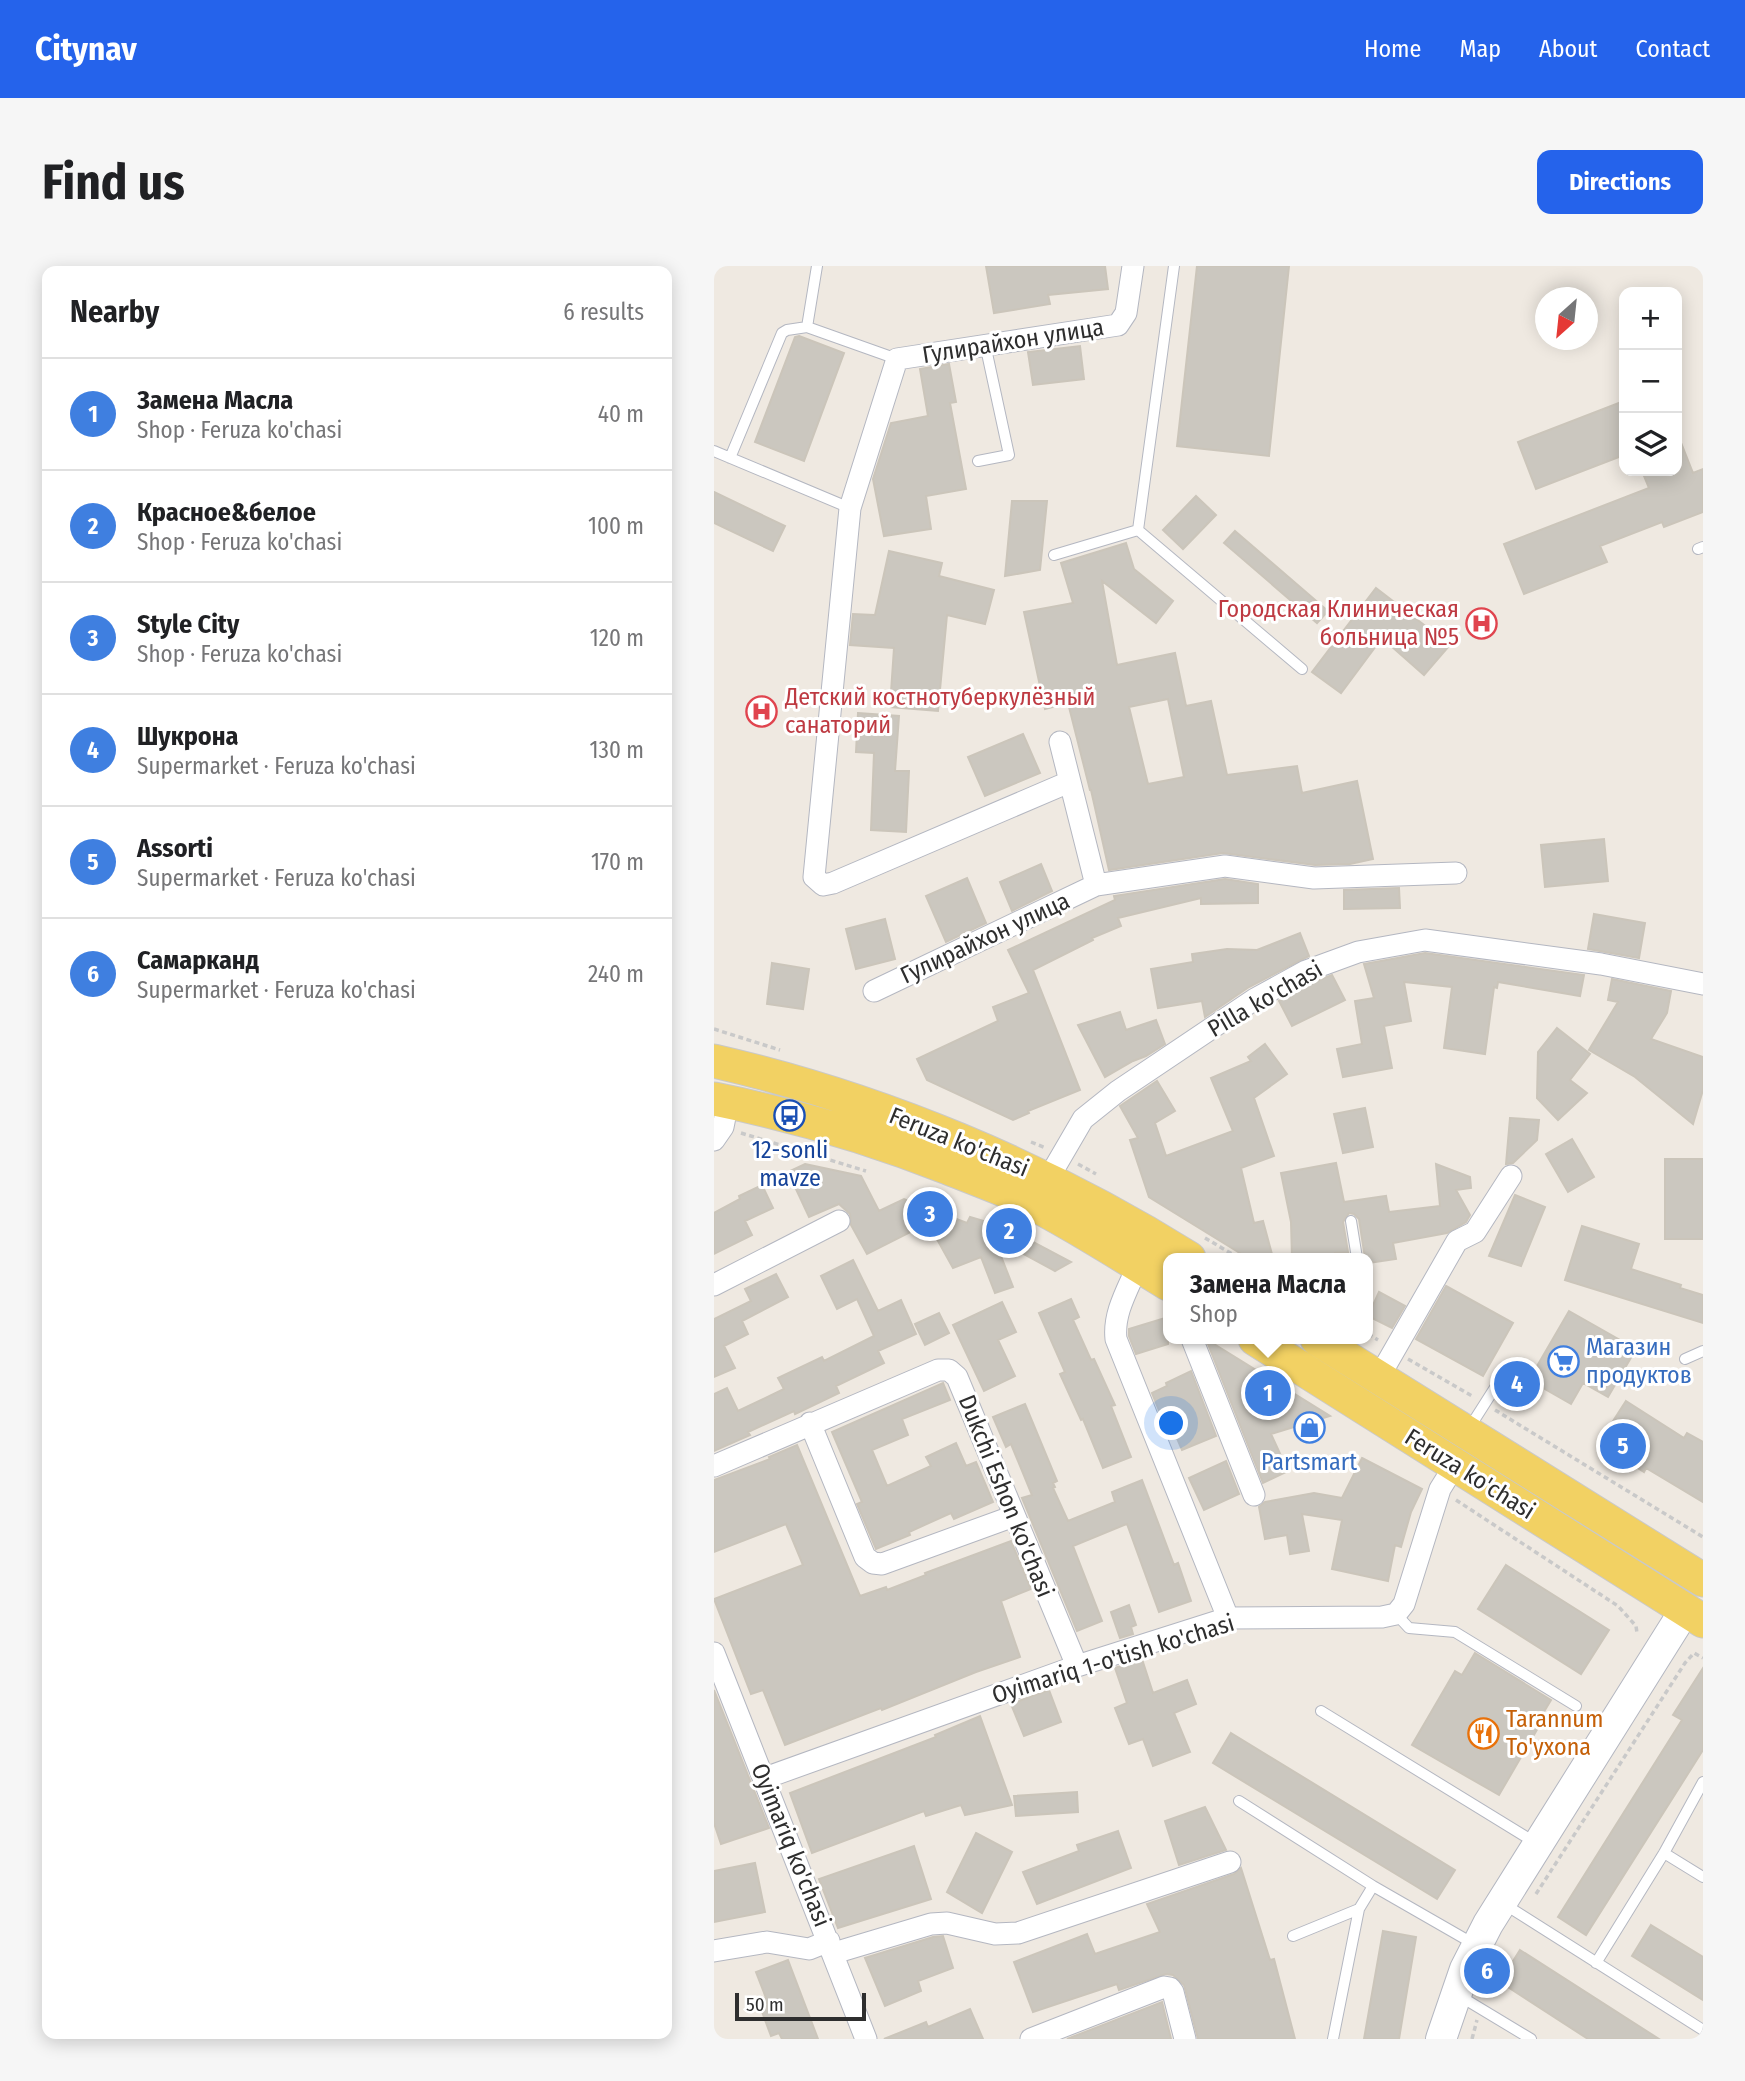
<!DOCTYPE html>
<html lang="en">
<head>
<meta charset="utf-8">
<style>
  body { margin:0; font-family:"Fira Sans Condensed",sans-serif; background:#f6f6f6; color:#202124 }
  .controls { position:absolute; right:21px; top:21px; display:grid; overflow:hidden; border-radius:14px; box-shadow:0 4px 18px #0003 }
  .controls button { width:63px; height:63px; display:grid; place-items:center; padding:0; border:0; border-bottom:2px solid #e0e0e0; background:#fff; color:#202124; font:35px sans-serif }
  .compass { position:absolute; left:821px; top:21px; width:63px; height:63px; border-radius:50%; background:#fff; box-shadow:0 4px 18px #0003; rotate:207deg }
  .scale { position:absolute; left:21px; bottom:18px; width:131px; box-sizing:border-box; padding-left:7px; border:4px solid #2e2e2e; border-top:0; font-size:19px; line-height:24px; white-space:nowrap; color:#2e2e2e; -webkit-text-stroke:5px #fff; paint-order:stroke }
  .you { position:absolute; left:458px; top:1158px; width:24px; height:24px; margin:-18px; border:5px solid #fff; border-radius:50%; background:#1a73e8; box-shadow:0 0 0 10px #1a73e833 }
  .badge { display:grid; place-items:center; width:46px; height:46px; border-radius:50%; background:#2563eb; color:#fff; font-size:23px; font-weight:700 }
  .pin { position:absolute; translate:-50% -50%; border:4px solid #fff; box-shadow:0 2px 7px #0006 }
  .popup { position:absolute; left:449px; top:987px; width:210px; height:91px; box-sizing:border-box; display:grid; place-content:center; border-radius:14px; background:#fff; filter:drop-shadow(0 2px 5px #0005); font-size:23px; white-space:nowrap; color:#757577 }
  .popup b { font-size:26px; color:#202124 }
  .popup::after { content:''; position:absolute; left:50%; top:100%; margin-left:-14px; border:14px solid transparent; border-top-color:#fff }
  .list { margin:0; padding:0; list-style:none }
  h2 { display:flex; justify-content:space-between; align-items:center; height:91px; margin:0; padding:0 28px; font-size:30px }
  h2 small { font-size:23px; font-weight:400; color:#757577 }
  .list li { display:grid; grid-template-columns:46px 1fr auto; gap:21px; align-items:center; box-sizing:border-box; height:112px; padding:0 28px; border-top:2px solid #e0e0e0 }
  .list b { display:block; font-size:26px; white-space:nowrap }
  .list p { margin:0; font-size:23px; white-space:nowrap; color:#757577 }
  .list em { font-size:23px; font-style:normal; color:#757577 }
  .icon { flex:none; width:38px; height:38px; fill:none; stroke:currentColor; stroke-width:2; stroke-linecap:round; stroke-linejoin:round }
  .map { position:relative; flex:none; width:989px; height:1773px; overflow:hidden; border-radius:14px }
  header { display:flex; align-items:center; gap:42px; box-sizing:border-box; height:98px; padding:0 35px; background:#2563eb; color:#fff }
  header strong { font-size:33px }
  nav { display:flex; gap:38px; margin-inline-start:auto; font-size:24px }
  .intro { display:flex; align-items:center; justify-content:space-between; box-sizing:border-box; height:168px; padding:0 42px }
  h1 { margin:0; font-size:49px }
  .button { padding:18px 32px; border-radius:14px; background:#2563eb; color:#fff; font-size:24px; font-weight:700 }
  main { display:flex; gap:42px; padding:0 42px }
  aside { flex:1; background:#fff; border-radius:14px; box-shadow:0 4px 18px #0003 }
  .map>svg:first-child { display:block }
  .building { fill:#cbc7bf; stroke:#cbc5ba; stroke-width:2; fill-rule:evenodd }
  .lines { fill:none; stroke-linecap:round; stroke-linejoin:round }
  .lane-casing { stroke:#b4b7c1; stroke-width:12 }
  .street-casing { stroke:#b4b7c1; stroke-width:23 }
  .secondary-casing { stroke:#b4b7c1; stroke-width:32 }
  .primary-casing { stroke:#c9c9c9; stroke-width:35 }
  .path { stroke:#c9c9c9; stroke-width:3.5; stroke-dasharray:5 3.5; stroke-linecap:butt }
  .lane { stroke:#fff; stroke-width:10 }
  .street { stroke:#fff; stroke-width:21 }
  .secondary { stroke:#fff; stroke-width:30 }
  .primary { stroke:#f2d163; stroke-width:33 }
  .labels { text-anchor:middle; stroke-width:6; stroke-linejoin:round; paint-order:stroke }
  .street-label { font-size:24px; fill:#2e2e2e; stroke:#fff }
  .health-label { font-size:24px; fill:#be3a42; stroke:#fff; text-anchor:end }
  .transit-label { font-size:24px; fill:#164399; stroke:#fff }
  .shop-label { font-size:24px; fill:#366cbe; stroke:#fff; text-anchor:start }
  .food-label { font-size:24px; fill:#c56008; stroke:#fff; text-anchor:start }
</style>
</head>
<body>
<header>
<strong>Citynav</strong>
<nav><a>Home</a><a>Map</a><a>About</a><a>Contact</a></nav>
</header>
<div class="intro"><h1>Find us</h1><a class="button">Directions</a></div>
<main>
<aside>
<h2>Nearby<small>6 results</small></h2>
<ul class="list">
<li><span class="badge" style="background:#3f7fe0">1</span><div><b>Замена Масла</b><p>Shop · Feruza ko'chasi</p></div><em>40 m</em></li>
<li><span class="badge" style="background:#3f7fe0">2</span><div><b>Красное&amp;белое</b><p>Shop · Feruza ko'chasi</p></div><em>100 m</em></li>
<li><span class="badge" style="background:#3f7fe0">3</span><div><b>Style City</b><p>Shop · Feruza ko'chasi</p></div><em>120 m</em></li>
<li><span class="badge" style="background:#3f7fe0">4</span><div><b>Шукрона</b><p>Supermarket · Feruza ko'chasi</p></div><em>130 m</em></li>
<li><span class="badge" style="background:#3f7fe0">5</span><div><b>Assorti</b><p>Supermarket · Feruza ko'chasi</p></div><em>170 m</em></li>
<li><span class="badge" style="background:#3f7fe0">6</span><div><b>Самарканд</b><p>Supermarket · Feruza ko'chasi</p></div><em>240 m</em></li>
</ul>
</aside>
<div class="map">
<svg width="989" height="1773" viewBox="0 0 989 1773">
  <rect width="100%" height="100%" fill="#efe9e1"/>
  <path class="building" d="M272,0H391L394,23L334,29L336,38L280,47Z
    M483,0H575L555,190L463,180Z
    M85,70L130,87L90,195L41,176L81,71Z
    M366,80L370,113L319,119L314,86Z
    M235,98L242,136L236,137L252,223L212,230L217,263L170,270L159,213L177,157L214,150L206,103Z
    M910,135V189L822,223L804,176Z
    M964,169L979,207L989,203V246L950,261L948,256L886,280L893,296L810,328L790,278L935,222L928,205H963Z
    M0,226L71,260L59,285L0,257Z
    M482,230L502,249L469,283L449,264Z
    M298,235H333L326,304L291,310Z
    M521,265L614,345L603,357L510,277Z
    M412,277L420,303L459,335L442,357L388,315L403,399L461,387L472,440L497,435L513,509L583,500L588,527L643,515L659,593L636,598L601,599L509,587L395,604L377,524H376L354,437L331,443L310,346L359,337L347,297ZM454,433L470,511L434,518L415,441Z
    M175,285L228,297L225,310L280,324L271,358L233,349L224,445L176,441L180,382L136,379L139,348L161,349Z
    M662,322L736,379L710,409L668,372L627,427L598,406Z
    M144,447L185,450L181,505H195L192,566L157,564L160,487L142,486Z
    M309,468L326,507L271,530L254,491Z
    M890,573L894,615L831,621L827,579Z
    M327,598L338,625L298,645L286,616Z
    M253,612L272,657L232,676L212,630Z
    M511,613L544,618V637L487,638V632L404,652L407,660L378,672L379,674L319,704L366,824L314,845L315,847L299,854L213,814L203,793L284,755L279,741L315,727L294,684L401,634L400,630Z
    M685,622L686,642L630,643V624Z
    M880,648L931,657L925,692L874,683Z
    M171,653L181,693L142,703L132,663Z
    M586,667L595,690L535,721L491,751L488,735L444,742L437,703L479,696L478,688L513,683L543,684Z
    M711,687L870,709L866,730L784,716L783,722L780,721L771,788L730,782L738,721L690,716L697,755L670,760L678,802L629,811L623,783L648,778L641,735L660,732L650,698Z
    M58,697L95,703L89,743L53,738Z
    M618,709L631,734L578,760L565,735L597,717Z
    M898,713L957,725L953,747L937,773L989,791V824L979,858L921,811L875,784L904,736L894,734Z
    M406,746L412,764L442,754L451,778L432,790L419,795L391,811L364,759Z
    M843,762L876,788L856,814L873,827L844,854L823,832L824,786Z
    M551,778L573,808L540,832L560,890L527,902L540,957L549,955L559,992H534L435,931L416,874L424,872L406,840L443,815L461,845L441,857L452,890L519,865L497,812L537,795L534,791Z
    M651,842L659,881L629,887L620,848Z
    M796,852L825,854L823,874L799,897L792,898Z
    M858,873L880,911L854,926L832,888Z
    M951,893H989V973H951Z
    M622,897L630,936L672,930L675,946L726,940L722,898L756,911L757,922L742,924L756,949L752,956L733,967L679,977L682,993L654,997V992H651L645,953L640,948L635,947L629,956L634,986L621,987L620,992H578L577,956L567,907Z
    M91,898L147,910L165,945L190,933L253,957L256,951L293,962L357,996L341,1005L280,972L299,1021L281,1027L267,991L239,1002L214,957L153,988L137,959L136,948L125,938L95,951L74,906Z
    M48,919L59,942L31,955L38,969L0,988V947L26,933L25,930Z
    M801,929L831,941L807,1000L775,990Z
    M868,960L925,978L917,1003L967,1019L966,1022L989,1029V1057L851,1014Z
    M139,994L164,1045L187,1034L202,1068L164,1085L170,1097L122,1120L125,1127L81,1148L80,1145L34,1166L36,1169L0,1185V1128L13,1122L24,1145L70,1123L64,1112L108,1091L110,1095L160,1070L143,1033L123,1043L107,1010Z
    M62,1008L74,1031L28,1055L34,1068L10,1080L21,1102L0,1111V1053L37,1035L31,1023Z
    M732,1020L799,1057L769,1110L702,1073Z
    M665,1026L691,1040L678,1062L654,1050Z
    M357,1033L365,1051L359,1054L377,1094L380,1093L401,1139L397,1140L417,1191L389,1202L369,1153L367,1154L346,1108L351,1106L325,1047Z
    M288,1036L302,1066L284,1074L301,1110L270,1125L239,1059Z
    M855,1045L922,1083L894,1131L869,1117L857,1138L815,1114Z
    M225,1047L235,1067L211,1079L201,1058Z
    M454,1051V1078L422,1088L415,1070V1063Z
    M492,1073L616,1150L557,1168L574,1205L549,1217Z
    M477,1105L502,1170L468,1184L453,1149L448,1152L438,1127L453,1120L452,1117Z
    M229,1117L236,1134L188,1153L194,1169L158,1184L173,1220L217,1200L212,1191L242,1177L252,1200L262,1196L279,1236L240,1253L237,1247L195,1266L196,1269L162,1283L143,1238L148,1236L118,1166Z
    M912,1135L970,1172L973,1167L989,1176V1236L932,1202L930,1206L885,1177Z
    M311,1138L343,1215L339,1217L341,1221L339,1222L354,1255L401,1236L398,1226L428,1214L460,1299L464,1297L477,1335L445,1346L413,1258L410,1259L359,1280L388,1355L363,1365L308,1232L318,1229L297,1178L292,1181L279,1151Z
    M83,1179L146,1330L172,1321L173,1324L212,1309L211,1307L297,1275L317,1323L287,1335L306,1391L262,1406L168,1444L167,1442L71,1479L49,1424L37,1428L0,1333L89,1299L72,1258L0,1286V1214L56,1193L55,1191Z
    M648,1192L708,1223L697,1246L687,1281L681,1279L674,1315L618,1303L628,1254L588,1248L595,1285L576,1288L573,1269L551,1273L545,1241L551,1236L600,1227L628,1232Z
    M512,1195L525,1228L490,1244L475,1212Z
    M792,1299L895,1364L867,1408L764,1343Z
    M415,1339L422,1359L417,1361L419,1368L406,1372L397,1346Z
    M761,1387L837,1434L825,1454L828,1455L785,1529L698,1479L741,1405L748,1409Z
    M428,1393L439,1427L473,1414L482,1438L460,1447L476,1486L439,1500L429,1473L415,1478L401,1442L413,1437L401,1402Z
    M989,1402V1484L872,1669L844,1651L968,1454L959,1449Z
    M0,1424L55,1562L7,1578L0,1557Z
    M335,1424L347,1456L310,1470L297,1438Z
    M266,1450L298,1539L251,1549L247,1539L212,1550L210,1545L98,1587L76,1527L222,1471L221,1469Z
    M517,1467L741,1604L723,1633L499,1497Z
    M363,1526L364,1546L302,1550L300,1530Z
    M491,1541L512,1584L465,1599L451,1555Z
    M404,1565L417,1602L323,1638L309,1606L365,1585L363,1579Z
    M262,1567L298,1586L268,1647L233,1626Z
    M200,1580L217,1633L124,1662L105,1613Z
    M41,1597L51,1646L0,1656V1605Z
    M527,1602L556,1694L560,1693L581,1773H484L470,1719L459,1709L452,1708L405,1724L403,1718L319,1746L300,1696L373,1668L381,1688L446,1666L433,1638L520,1608Z
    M937,1659L989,1691V1734L918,1690Z
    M669,1665L702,1671L685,1773H650Z
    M229,1670L239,1702L204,1715L207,1725L171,1740L151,1692L219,1671Z
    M806,1684L945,1773H874L786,1716Z
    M74,1694L104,1773H68L65,1767L57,1770L44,1735L52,1732L42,1706Z
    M448,1736L457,1773H353Z
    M256,1743L269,1773H170L212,1756L214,1761Z"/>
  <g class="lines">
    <defs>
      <path id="lane" d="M103,0L93,61L183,93
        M460,0L424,264L588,403
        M0,185L136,242
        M16,192L68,67L73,64L93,61
        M264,195L295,189L271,78
        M984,283L989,281
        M340,289L424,264
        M637,955L643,992
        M971,1093L989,1085
        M754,1164L782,1120
        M682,1348L695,1362L741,1366L862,1440
        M607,1445L822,1577
        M525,1535L659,1620L760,1678
        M950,1587L989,1611
        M790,1638L989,1764
        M579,1670L645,1643
        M882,1697L950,1587L989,1516
        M744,1729L817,1773
        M619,1773L645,1643L659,1620"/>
      <path id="street" d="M346,476L382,619
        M355,516L119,617L109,619L100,611L136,242L183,93L404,59L412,47L419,0
        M160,725L382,619L511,600L600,612L742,607
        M0,874L9,861L14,836
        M334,913L369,853L404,825L541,733L592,705L644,686L711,674L887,698L989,718
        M424,999C414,1023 399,1047 402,1073L514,1352
        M0,1019L125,955
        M478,1073L540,1229
        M665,1111L743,975L761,966L797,910
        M96,1157L151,1291L159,1297L168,1298L300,1250
        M0,1200L224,1104H235L243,1111L363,1400
        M0,1387L152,1773
        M51,1512L363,1400L514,1352L668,1351L682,1348L690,1338L726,1223L741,1199
        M0,1685L53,1676L95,1683L115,1675
        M120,1687L217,1658L233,1657L281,1668L304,1667L516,1596
        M317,1773L450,1721L456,1722L459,1726L471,1773"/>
      <path id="secondary" d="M727,1773L751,1703L774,1658L971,1344"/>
      <path id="primary" d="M0,795C166,833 331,902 475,992
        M0,833C80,849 158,872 234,902C259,912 284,921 308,932C358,958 406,988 454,1018
        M541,1073L989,1355
        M603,1073L989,1314"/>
    </defs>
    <use href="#lane" class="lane-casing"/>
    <use href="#street" class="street-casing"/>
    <use href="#secondary" class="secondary-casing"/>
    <use href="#primary" class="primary-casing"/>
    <path class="path" d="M0,763L66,784
      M27,867L152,905
      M317,876L332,882
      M364,898L382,908
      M491,972L525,992
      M654,1068L664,1074
      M694,1093L760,1131
      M781,1144L989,1271
      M742,1234L904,1340L922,1360L923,1367
      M822,1628L971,1397L980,1387L989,1392
      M769,1730L774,1714
      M758,1773L763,1754"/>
    <use href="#lane" class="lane"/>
    <use href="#street" class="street"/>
    <use href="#secondary" class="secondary"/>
    <use href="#primary" class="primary"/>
  </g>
  <defs>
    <symbol id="hospital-ring" viewBox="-11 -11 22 22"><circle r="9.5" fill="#fff" stroke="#e0444e" stroke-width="1.5"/><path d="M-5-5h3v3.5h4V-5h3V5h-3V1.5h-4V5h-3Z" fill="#e0444e"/></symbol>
    <symbol id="bus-ring" viewBox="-11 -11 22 22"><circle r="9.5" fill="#fff" stroke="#1a4fb4" stroke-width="1.5"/><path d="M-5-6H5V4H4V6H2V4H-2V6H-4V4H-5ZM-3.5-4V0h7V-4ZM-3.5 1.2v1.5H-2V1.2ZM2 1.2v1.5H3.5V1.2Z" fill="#1a4fb4"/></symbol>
    <symbol id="supermarket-ring" viewBox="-11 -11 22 22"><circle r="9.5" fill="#fff" stroke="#3f7fe0" stroke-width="1.5"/><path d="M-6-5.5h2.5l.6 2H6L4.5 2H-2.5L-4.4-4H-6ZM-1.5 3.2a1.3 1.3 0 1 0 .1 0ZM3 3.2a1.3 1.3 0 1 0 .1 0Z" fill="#3f7fe0"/></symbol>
    <symbol id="shop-ring" viewBox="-11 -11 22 22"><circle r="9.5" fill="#fff" stroke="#3f7fe0" stroke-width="1.5"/><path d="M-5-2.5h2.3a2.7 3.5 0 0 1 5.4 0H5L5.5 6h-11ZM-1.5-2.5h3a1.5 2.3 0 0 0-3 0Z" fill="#3f7fe0"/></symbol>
    <symbol id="restaurant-ring" viewBox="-11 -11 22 22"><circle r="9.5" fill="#fff" stroke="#e8710a" stroke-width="1.5"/><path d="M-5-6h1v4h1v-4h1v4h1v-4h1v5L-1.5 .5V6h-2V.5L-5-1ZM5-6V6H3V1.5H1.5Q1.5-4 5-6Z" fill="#e8710a"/></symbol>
  </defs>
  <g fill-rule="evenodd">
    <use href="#hospital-ring" x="750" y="340" width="35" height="35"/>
    <use href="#hospital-ring" x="30" y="428" width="35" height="35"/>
    <use href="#bus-ring" x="58" y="832" width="35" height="35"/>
    <use href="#supermarket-ring" x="832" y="1078" width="35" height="35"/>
    <use href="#shop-ring" x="578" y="1144" width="35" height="35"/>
    <use href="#restaurant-ring" x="752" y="1450" width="35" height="35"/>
  </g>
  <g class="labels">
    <g class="street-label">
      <text transform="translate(299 75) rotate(-9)" y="8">Гулирайхон улица</text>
      <text transform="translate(271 672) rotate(-25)" y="8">Гулирайхон улица</text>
      <text transform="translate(551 733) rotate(-30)" y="8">Pilla ko'chasi</text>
      <text transform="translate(245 876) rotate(22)" y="8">Feruza ko'chasi</text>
      <text transform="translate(756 1208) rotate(32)" y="8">Feruza ko'chasi</text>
      <text transform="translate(292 1230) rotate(68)" y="8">Dukchi Eshon ko'chasi</text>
      <text transform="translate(399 1393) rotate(-17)" y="8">Oyimariq 1-o'tish ko'chasi</text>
      <text transform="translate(77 1579) rotate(68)" y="8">Oyimariq ko'chasi</text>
    </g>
    <g class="health-label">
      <text x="745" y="351">Городская Клиническая<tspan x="745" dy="28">больница №5</tspan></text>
      <text x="71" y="439" text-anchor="start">Детский костнотуберкулёзный<tspan x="71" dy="28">санаторий</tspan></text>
    </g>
    <g class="transit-label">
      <text x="76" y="892">12-sonli<tspan x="76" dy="28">mavze</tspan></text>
    </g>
    <g class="shop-label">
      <text x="872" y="1089">Магазин<tspan x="872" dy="28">продуктов</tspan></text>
      <text x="595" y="1204" text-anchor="middle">Partsmart</text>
    </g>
    <g class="food-label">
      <text x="792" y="1461">Tarannum<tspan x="792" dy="28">To'yxona</tspan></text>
    </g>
  </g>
</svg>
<div class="controls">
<button>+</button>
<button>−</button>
<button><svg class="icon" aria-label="layers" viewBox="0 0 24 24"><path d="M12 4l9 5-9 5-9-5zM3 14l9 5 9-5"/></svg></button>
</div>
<svg class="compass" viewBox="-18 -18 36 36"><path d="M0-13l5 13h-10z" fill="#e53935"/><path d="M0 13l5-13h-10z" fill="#757577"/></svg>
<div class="scale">50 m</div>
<div class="you"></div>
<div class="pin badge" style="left:554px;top:1127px;background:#3f7fe0">1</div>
<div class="popup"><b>Замена Масла</b>Shop</div>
<div class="pin badge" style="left:295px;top:965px;background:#3f7fe0">2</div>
<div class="pin badge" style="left:216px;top:948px;background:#3f7fe0">3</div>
<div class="pin badge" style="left:803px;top:1118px;background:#3f7fe0">4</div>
<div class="pin badge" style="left:909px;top:1180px;background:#3f7fe0">5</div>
<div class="pin badge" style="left:773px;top:1705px;background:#3f7fe0">6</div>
</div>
</main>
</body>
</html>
